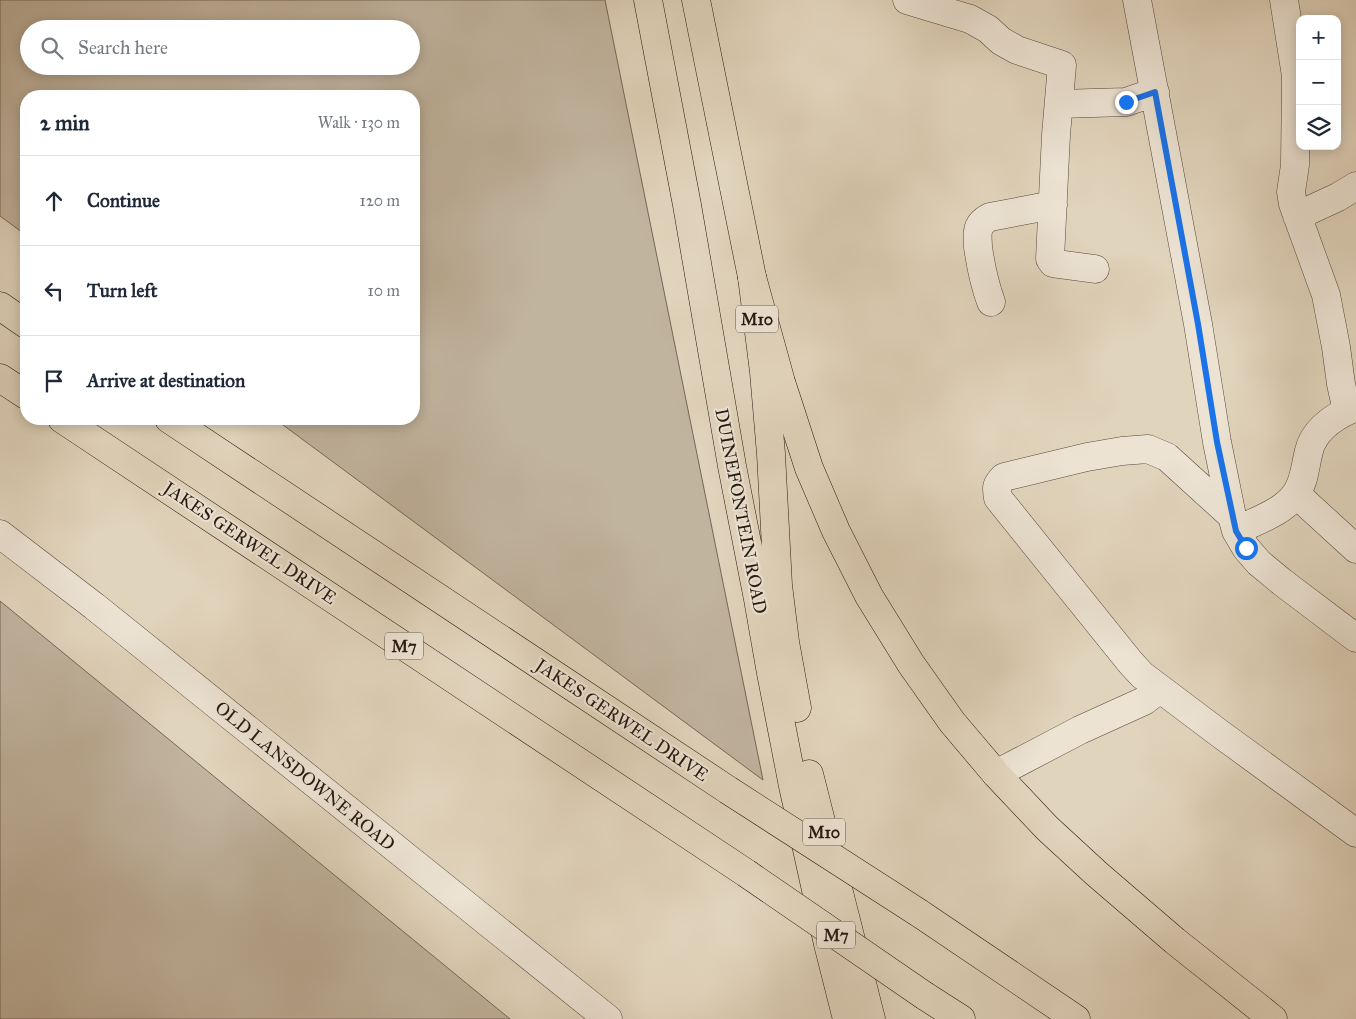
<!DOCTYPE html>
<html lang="en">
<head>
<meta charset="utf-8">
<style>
  body { margin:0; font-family:"IM FELL Great Primer",serif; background:#f2f2f3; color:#1f2937 }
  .controls { position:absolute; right:15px; top:15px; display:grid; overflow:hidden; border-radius:10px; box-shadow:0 2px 12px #0003 }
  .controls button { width:45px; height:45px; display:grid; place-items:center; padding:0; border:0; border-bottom:1px solid #e0e1e3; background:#fff; color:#1f2937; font:25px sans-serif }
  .stop { position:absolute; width:15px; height:15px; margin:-11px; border:4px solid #1a73e8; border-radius:50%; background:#fff }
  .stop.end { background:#1a73e8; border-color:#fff; box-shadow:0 1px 5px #0008 }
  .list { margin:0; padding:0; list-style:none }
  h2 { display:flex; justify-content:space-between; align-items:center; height:65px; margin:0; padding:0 20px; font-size:21px }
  h2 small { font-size:16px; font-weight:400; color:#747a83 }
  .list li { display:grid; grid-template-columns:32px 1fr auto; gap:15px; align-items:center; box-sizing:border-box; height:90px; padding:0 20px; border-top:1px solid #e0e1e3 }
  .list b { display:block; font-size:19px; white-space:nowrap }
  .list em { font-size:16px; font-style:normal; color:#747a83 }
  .icon { flex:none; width:28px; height:28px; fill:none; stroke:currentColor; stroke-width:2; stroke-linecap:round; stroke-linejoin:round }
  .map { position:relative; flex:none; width:1356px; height:1019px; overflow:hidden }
  .search { position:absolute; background:#fff; box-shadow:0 2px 12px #0003; left:20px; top:20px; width:400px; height:55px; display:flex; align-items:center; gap:12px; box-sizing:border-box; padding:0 18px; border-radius:28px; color:#747a83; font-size:19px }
  .panel { position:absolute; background:#fff; box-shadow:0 2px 12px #0003; left:20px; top:90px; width:400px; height:335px; border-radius:20px }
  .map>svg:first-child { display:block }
  .green { fill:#c1b49f; stroke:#746658; fill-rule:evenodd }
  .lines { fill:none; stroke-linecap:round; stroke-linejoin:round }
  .minor-casing { stroke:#55463c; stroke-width:29 }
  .major-casing { stroke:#261711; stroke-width:29 }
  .highway-casing { stroke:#261711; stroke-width:29 }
  .minor { stroke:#ece3d3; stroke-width:28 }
  .major { stroke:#e1d4bc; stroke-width:28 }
  .highway { stroke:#e1d4bc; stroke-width:28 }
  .highway-bridge-casing { stroke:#261711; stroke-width:29; stroke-linecap:butt }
  .highway-bridge { stroke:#e1d4bc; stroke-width:28 }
  .route { stroke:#1a73e8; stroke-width:6 }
  .labels { text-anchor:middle; stroke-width:4.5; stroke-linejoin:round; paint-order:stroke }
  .shield { fill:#ece3d3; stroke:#61544b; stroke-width:1 }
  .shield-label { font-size:16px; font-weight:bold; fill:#261711 }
  .street-label { font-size:18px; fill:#261711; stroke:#ece3d3 }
</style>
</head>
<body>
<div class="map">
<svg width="1356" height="1019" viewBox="0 0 1356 1019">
  <rect width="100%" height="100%" fill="#e1d4bc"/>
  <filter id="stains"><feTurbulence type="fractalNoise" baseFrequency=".004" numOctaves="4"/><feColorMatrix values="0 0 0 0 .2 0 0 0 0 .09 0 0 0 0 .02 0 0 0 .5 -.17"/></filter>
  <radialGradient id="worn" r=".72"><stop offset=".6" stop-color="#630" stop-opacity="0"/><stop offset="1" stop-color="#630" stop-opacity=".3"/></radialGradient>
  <path class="green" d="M0,0H605L763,780L275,419H414V96H26V235L0,216ZM29,29H411V66H29Z
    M0,601L510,1019H0Z"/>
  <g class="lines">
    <defs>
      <path id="minor" d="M907,0L970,19L988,29L1001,41L1017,50L1062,65L1056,135L1050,259L1053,263L1058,264L1095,269
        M1137,0L1198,324L1217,442L1232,516
        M1284,0L1296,76L1295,165L1291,192L1293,204L1326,295L1336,347L1341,384L1347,411
        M1059,104L1126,102L1155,92
        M1297,216L1338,197L1356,186
        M991,302C984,283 981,268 978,247C978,242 977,237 978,231C979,224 984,220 990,217L1053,205
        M1296,494L1356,549
        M1236,531C1255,521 1282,513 1295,495C1305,482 1305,465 1309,451C1314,429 1337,415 1356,407
        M0,534L94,606L608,1019
        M1356,638L1282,582L1259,563L1246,548L1236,531L1232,516L1167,457L1148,449L1122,451L1087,457L1004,477C996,485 996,487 998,498L1130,662L1142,675L1219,733L1356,833
        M996,774L1080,730L1144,701L1160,689"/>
      <path id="major" d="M648,0L687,205L732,466L758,599L771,673L793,786L828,944L847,1019
        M696,0L752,277L764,372L771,454L778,585L785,642L797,708
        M809,774L871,1019"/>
      <path id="highway" d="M752,277L781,382L809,468L836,531L869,596L911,664L952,722L996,774L1047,828L1097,874L1175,941L1273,1019
        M0,306L26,324
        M0,378L26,395
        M62,419L746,873
        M169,419L728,790
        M919,913L1076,1019
        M925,996L961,1019"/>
    </defs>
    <use href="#minor" class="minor-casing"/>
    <use href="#major" class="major-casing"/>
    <use href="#highway" class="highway-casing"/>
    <use href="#minor" class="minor"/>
    <use href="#major" class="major"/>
    <use href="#highway" class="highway"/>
    <defs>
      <path id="highway-bridge" d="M728,790L919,913
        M746,873L925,996"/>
    </defs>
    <use href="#highway-bridge" class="highway-bridge-casing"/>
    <use href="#highway-bridge" class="highway-bridge"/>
  </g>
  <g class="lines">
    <path class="route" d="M1126,102L1155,92L1198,324L1217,442L1236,531L1246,548"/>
  </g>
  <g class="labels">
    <g class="shield">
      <rect x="736" y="305.5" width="42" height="27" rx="4"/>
      <rect x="385" y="632.5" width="38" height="27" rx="4"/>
      <rect x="803" y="818.5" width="42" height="27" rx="4"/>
      <rect x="817" y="921.5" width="38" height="27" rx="4"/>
    </g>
    <g class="shield-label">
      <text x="757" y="325">M10</text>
      <text x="404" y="652">M7</text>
      <text x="824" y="838">M10</text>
      <text x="836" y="941">M7</text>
    </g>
    <g class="street-label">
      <text transform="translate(741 511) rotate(79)" y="6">DUINEFONTEIN ROAD</text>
      <text transform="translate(250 543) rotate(34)" y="6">JAKES GERWEL DRIVE</text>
      <text transform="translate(622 720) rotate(34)" y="6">JAKES GERWEL DRIVE</text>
      <text transform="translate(305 776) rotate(39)" y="6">OLD LANSDOWNE ROAD</text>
    </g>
  </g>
  <rect width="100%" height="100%" filter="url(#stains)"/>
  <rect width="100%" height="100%" fill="url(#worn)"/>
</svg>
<div class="controls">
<button>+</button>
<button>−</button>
<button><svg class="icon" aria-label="layers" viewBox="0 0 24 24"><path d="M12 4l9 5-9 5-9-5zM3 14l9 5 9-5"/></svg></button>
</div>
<div class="stop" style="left:1246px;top:548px"></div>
<div class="stop end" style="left:1126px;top:102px"></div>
<div class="search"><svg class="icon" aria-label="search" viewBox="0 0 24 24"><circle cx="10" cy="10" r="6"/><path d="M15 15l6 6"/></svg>Search here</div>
<section class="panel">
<h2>2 min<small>Walk · 130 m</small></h2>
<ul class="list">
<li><svg class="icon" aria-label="ahead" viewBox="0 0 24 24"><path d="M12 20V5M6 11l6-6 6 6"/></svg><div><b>Continue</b></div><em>120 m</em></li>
<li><svg class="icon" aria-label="left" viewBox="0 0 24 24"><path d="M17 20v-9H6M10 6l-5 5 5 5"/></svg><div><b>Turn left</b></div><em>10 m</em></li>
<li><svg class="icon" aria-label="arrive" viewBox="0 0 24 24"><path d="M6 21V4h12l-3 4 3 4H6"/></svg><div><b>Arrive at destination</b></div></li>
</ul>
</section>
</div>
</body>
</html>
